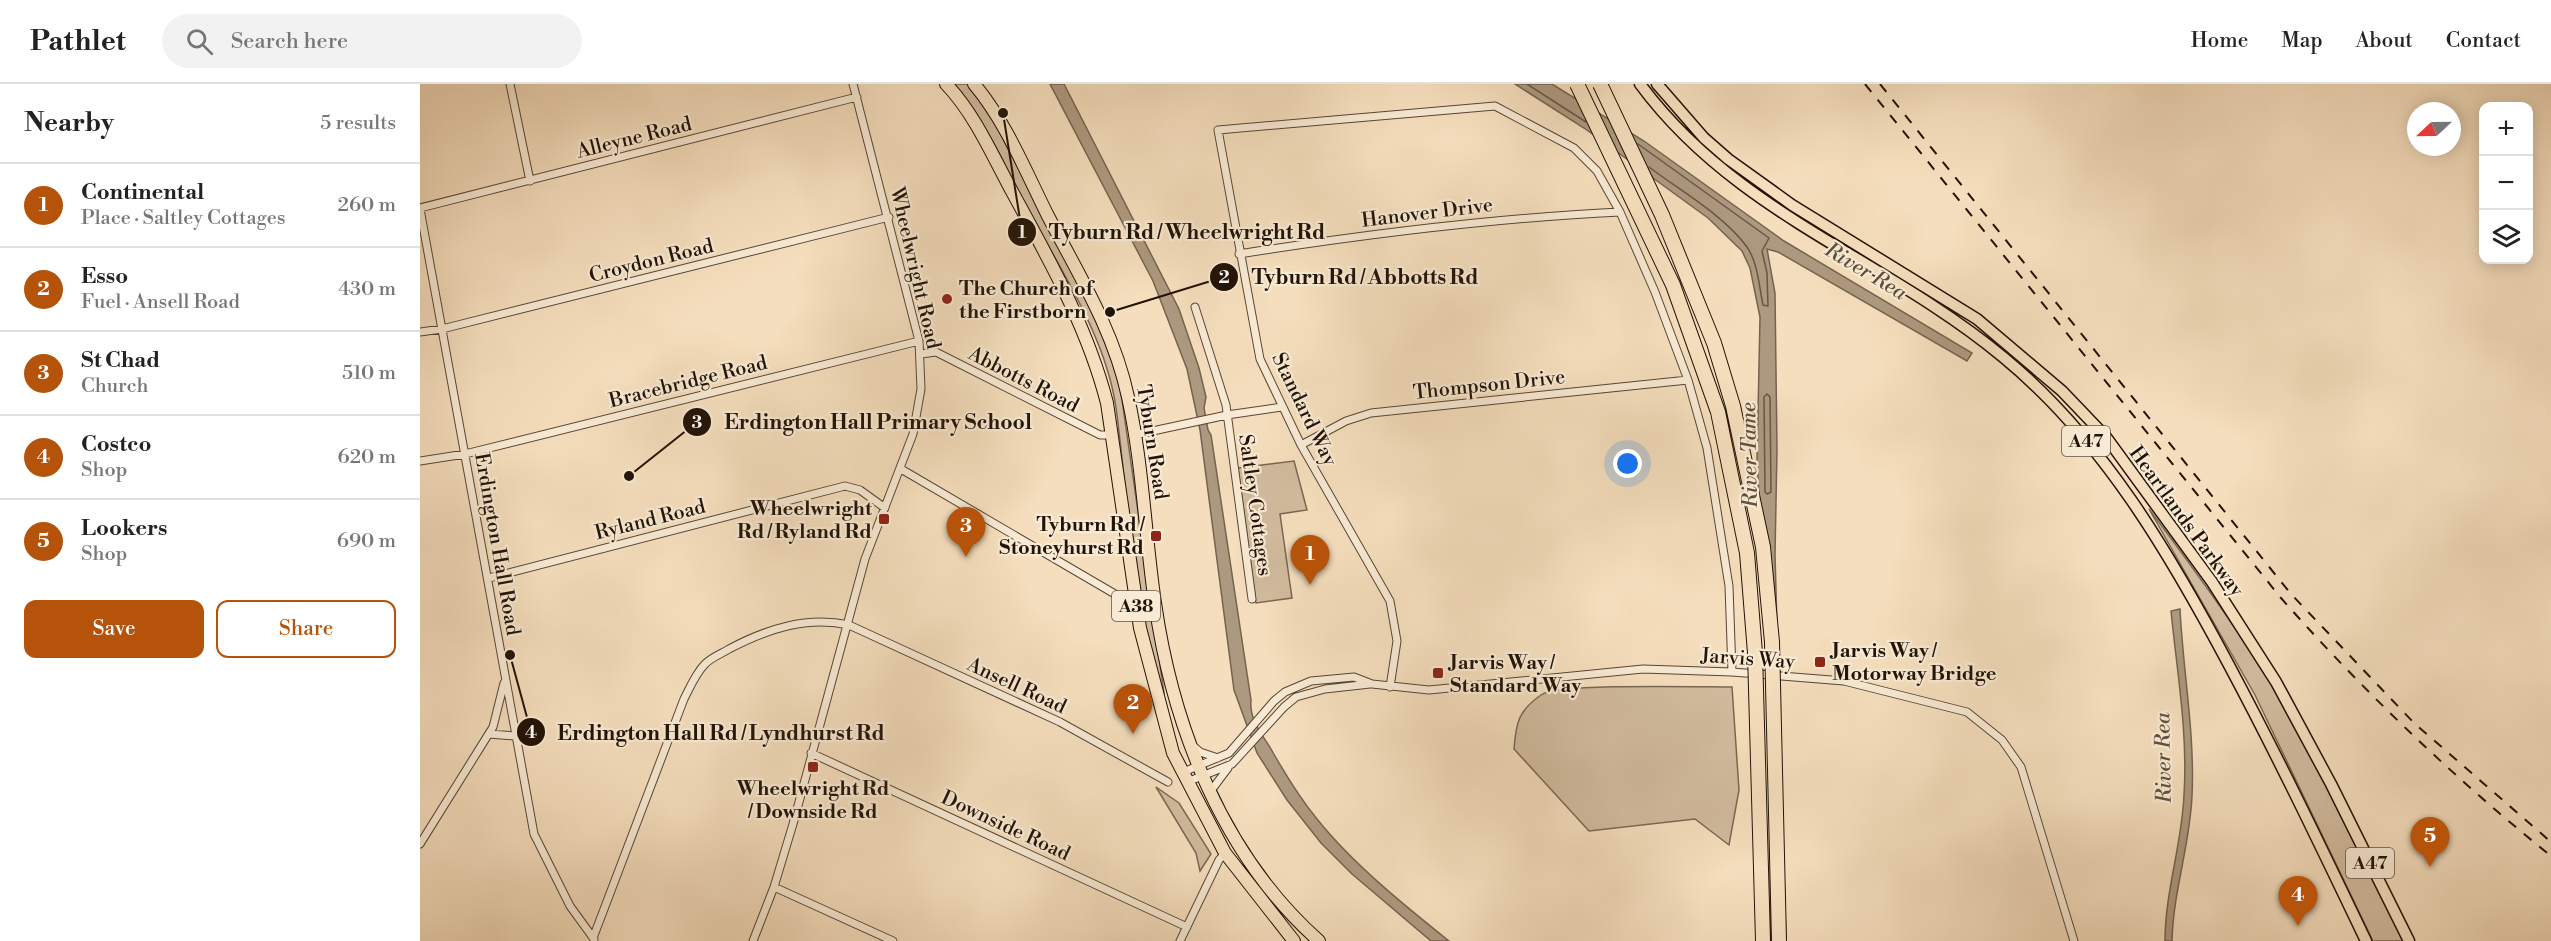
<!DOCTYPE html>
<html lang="en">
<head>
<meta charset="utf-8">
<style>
  body { margin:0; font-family:"Libre Bodoni",serif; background:#f2f2f2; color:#222 }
  .controls { position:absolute; right:18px; top:18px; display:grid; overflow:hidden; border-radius:12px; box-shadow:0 3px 15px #0003 }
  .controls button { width:54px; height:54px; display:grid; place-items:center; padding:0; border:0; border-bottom:2px solid #e0e0e0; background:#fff; color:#222; font:30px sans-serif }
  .compass { position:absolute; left:1987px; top:18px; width:54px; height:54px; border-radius:50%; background:#fff; box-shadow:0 3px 15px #0003; rotate:248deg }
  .you { position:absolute; left:1208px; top:380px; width:21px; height:21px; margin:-15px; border:4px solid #fff; border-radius:50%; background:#1a73e8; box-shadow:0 0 0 9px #1a73e833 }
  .badge { display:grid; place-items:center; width:39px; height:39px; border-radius:50%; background:#b45309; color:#fff; font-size:20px; font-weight:700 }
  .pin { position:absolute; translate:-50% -50px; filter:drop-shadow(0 2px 3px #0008) }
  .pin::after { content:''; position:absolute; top:32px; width:21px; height:18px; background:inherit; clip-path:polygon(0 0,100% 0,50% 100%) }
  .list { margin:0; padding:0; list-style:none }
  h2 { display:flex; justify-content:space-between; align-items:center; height:78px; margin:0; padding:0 24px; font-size:26px }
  h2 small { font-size:20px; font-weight:400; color:#767676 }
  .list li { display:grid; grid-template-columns:39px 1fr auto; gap:18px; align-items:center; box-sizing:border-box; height:84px; padding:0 24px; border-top:2px solid #e0e0e0 }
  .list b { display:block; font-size:22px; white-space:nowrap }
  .list p { margin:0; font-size:20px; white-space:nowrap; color:#767676 }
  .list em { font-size:20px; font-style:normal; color:#767676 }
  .actions { display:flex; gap:12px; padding:18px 24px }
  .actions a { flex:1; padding:14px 0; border:2px solid #b45309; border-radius:12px; text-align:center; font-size:21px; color:#b45309 }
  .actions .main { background:#b45309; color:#fff }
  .icon { flex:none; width:33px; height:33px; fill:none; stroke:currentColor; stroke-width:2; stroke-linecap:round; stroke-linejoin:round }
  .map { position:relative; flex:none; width:2131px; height:857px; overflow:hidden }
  header { display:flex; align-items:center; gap:36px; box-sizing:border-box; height:84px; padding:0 30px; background:#fff; border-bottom:2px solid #e0e0e0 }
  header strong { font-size:28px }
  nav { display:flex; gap:33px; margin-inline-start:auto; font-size:21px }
  .search { width:420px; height:54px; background:#f2f2f2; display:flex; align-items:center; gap:15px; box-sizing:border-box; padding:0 21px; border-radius:33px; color:#767676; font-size:22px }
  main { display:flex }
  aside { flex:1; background:#fff }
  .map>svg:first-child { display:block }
  .green { fill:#d1bb9e; stroke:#7a6752; stroke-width:1.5 }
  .water { fill:#ad997f; stroke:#75634f; stroke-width:1.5 }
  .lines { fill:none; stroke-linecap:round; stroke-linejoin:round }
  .shore { stroke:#685642; stroke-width:1.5 }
  .minor-casing { stroke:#574634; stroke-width:9 }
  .primary-casing { stroke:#221306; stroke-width:13 }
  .trunk-casing { stroke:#221306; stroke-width:14 }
  .minor { stroke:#f8ead4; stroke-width:7 }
  .primary { stroke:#f5debd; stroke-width:10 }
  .trunk { stroke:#f5debd; stroke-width:12 }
  .rail { stroke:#221306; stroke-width:2; stroke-dasharray:10 10; stroke-linecap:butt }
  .motorway-bridge-casing { stroke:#221306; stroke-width:16; stroke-linecap:butt }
  .motorway-bridge { stroke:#f5debd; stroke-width:14 }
  .poi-dot { fill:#8f2418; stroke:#f8ead4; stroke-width:2 }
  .labels { text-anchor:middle; stroke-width:4.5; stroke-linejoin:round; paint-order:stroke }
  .shield { fill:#f8ead4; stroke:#625444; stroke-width:1.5 }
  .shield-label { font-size:18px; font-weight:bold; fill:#221306 }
  .street-label { font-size:20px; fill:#221306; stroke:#f8ead4 }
  .poi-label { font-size:20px; font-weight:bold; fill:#221306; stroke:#f8ead4; text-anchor:start }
  .water-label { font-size:21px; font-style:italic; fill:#614f3c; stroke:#f8ead4 }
  .leader { fill:none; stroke:#221306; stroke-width:2 }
  .callout-dot { fill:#221306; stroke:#f8ead4; stroke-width:2 }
  .mark-label { font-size:18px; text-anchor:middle; font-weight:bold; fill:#fff }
  .callout-label { font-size:21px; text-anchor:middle; font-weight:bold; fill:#221306; stroke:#f8ead4; stroke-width:4.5; stroke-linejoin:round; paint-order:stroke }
</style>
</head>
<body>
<header>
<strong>Pathlet</strong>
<div class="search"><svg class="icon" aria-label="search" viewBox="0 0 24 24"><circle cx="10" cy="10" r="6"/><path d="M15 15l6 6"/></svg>Search here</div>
<nav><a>Home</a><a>Map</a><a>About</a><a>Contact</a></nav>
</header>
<main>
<aside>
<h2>Nearby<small>5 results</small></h2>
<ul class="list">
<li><span class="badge">1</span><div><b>Continental</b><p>Place · Saltley Cottages</p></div><em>260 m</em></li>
<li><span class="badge">2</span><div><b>Esso</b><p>Fuel · Ansell Road</p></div><em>430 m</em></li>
<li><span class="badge">3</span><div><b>St Chad</b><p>Church</p></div><em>510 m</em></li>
<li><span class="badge">4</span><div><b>Costco</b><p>Shop</p></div><em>620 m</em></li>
<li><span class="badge">5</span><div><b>Lookers</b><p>Shop</p></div><em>690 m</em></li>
</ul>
<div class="actions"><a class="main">Save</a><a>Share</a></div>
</aside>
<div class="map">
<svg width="2131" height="857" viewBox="0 0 2131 857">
  <rect width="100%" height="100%" fill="#f5debd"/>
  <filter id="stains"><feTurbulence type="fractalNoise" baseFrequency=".00333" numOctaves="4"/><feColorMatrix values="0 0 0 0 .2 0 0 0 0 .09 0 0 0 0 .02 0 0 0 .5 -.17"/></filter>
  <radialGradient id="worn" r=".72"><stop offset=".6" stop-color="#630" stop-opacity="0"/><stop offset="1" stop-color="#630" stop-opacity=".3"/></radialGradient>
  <path class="green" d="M534,0H548L573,36L675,232L699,295L744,609C720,590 703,368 696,324C686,253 641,187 608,125C586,83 565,36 534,0Z
    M874,377L887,426L860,430L872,514L836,519L818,384Z
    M1729,425C1772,482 1814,539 1852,601C1902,683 1942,771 1984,857H1953L1835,611Z
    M1312,603L1319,706L1309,761L1275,735L1169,747L1094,665C1096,639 1098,627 1121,611C1137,599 1282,603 1312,603Z
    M736,703L759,719L791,770L780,787L776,769Z"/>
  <path class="water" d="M630,0H644L759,225L779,284L786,313L784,324L788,346L791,351L831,616C829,636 842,650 851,665C865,690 879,713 897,735C932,779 985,822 1029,857H1011L932,790L901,759L867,716L837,669L814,606L780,346L767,285L733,197Z
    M1095,0H1132L1224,57L1364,157L1552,269L1547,277L1358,168L1347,165L1355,209L1357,365L1355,471L1366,857H1352L1346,530L1337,377L1340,233L1330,184L1322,167L1288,134L1164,44Z
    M1760,525C1763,588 1775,649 1772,712C1770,761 1753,808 1752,857H1745C1745,808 1762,760 1764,711C1768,649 1757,588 1751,527Z"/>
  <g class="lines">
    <path class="shore" d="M1107,0L1166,38
      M1218,60L1349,154L1342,167L1347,189L1348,222L1343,221C1339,202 1338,179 1327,163C1305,132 1259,106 1229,83
      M1347,310L1350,313L1351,408L1347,410L1345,408L1344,313Z"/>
    <defs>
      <path id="minor" d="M90,0L110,97
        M0,124L437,13
        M0,125L114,750L150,822L174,855
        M819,170C946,150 1072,134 1200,128
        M775,223L806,321L832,515
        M0,248L22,245L469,133
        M501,270L516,268L680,351H692
        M714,351L807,331L862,323
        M881,361L926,337L951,329L1268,296
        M0,377L45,370L499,257
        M481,385L700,513L715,512
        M69,494L425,402L440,406L465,424
        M970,603L977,557L970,517L881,361L840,275L798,46L1075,22L1154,64L1177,87L1200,128L1235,208L1268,296L1287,364L1309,502L1312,588
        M69,650L95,652
        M773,662L780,668L798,674
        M391,669L767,843
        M761,689L809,669L854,617L865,608L891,597L934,593L952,600L1009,606L1223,585L1312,588L1424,597L1547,628L1582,656L1601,683L1654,857
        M767,698L812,680L864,623L876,613L905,605L950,600
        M790,708L808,684
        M0,760L73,643L84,599
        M354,803L473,857
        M173,854L264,615C270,603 276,589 285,580C292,573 301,570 309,565C347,545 386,532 429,541L640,638L748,698
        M333,857L354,803L373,740L445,475L493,350L501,305L499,257L433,0
        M760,857L799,776L805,769"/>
      <path id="primary" d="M1220,0C1316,130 1464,174 1583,273C1683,355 1750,470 1810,583C1858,673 1902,765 1946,857
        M1237,0L1284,54L1308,75L1372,121L1557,235L1642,307L1686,353L1792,498L1856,598L1911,700L1989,857"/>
      <path id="trunk" d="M526,0C553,28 571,68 589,102C627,172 667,241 687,319L720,544L753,669L805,769L874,857
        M554,0C586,38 606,88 628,132C659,191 694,247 708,313C723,381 725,451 735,519C753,644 803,772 899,857"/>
    </defs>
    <use href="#minor" class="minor-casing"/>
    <use href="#primary" class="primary-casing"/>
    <use href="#trunk" class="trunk-casing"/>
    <use href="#minor" class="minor"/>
    <use href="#primary" class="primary"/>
    <use href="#trunk" class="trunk"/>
    <path class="rail" d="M1445,0L1861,514C1944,608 2034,694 2131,772
      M1460,0L1871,510L1994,639L2131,758"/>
    <defs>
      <path id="motorway-bridge" d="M1157,0L1253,201L1298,328L1327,469L1335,569L1343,857
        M1180,0L1242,131L1294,259L1313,322L1343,463L1352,558L1359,857"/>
    </defs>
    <use href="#motorway-bridge" class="motorway-bridge-casing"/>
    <use href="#motorway-bridge" class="motorway-bridge"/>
  </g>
  <g class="poi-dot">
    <circle cx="527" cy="215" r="6"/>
    <rect x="458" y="429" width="12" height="12" rx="3"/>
    <rect x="730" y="446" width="12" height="12" rx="3"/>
    <rect x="1394" y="572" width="12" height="12" rx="3"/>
    <rect x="1012" y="583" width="12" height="12" rx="3"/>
    <rect x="387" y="677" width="12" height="12" rx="3"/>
  </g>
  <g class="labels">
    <g class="shield">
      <rect x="1642" y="342" width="48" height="30" rx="4.5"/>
      <rect x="692" y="507" width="48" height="30" rx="4.5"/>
      <rect x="1926" y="764" width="48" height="30" rx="4.5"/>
    </g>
    <g class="shield-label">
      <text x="1666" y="363">A47</text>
      <text x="716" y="528">A38</text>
      <text x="1950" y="785">A47</text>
    </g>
    <g class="street-label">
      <text transform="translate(214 53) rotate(-14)" y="7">Alleyne Road</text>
      <text transform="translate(1007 128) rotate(-7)" y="7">Hanover Drive</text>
      <text transform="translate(231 176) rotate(-14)" y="7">Croydon Road</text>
      <text transform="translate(496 184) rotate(77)" y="7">Wheelwright Road</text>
      <text transform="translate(604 295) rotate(27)" y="7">Abbotts Road</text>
      <text transform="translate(268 297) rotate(-14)" y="7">Bracebridge Road</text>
      <text transform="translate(1069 300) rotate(-6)" y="7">Thompson Drive</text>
      <text transform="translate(885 325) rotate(64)" y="7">Standard Way</text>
      <text transform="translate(733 358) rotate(81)" y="7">Tyburn Road</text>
      <text transform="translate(836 421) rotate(82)" y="7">Saltley Cottages</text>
      <text transform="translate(230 435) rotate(-14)" y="7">Ryland Road</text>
      <text transform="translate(1767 437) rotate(54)" y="7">Heartlands Parkway</text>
      <text transform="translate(78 460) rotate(80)" y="7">Erdington Hall Road</text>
      <text transform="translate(1328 574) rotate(4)" y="7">Jarvis Way</text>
      <text transform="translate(597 601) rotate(25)" y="7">Ansell Road</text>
      <text transform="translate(586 741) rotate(25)" y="7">Downside Road</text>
    </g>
    <g class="poi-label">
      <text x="539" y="211">The Church of<tspan x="539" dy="23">the Firstborn</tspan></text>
      <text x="452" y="431" text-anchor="end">Wheelwright<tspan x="452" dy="23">Rd / Ryland Rd</tspan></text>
      <text x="724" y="447" text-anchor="end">Tyburn Rd /<tspan x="724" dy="23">Stoneyhurst Rd</tspan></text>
      <text x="1412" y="573">Jarvis Way /<tspan x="1412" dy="23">Motorway Bridge</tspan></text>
      <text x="1030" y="585">Jarvis Way /<tspan x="1030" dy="23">Standard Way</tspan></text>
      <text x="393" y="711" text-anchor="middle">Wheelwright Rd<tspan x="393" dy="23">/ Downside Rd</tspan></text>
    </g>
    <g class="water-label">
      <text transform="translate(1446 187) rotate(31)" y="7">River Rea</text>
      <text transform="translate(1329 371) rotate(-91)" y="7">River Tame</text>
      <text transform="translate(1743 674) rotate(-91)" y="7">River Rea</text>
    </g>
  </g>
  <path class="leader" d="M583 29L602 148M690 228L804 193M209 392L277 338M90 571L111 648"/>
  <g class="callout-dot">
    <circle cx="583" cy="29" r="6"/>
    <circle cx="690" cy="228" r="6"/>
    <circle cx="209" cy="392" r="6"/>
    <circle cx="90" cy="571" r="6"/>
    <circle cx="602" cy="148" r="15"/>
    <circle cx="804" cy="193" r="15"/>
    <circle cx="277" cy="338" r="15"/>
    <circle cx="111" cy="648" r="15"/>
  </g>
  <g class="mark-label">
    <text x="602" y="154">1</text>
    <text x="804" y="199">2</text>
    <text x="277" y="344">3</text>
    <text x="111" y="654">4</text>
  </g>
  <g class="callout-label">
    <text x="767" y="155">Tyburn Rd / Wheelwright Rd</text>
    <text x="945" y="200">Tyburn Rd / Abbotts Rd</text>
    <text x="458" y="345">Erdington Hall Primary School</text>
    <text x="301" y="656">Erdington Hall Rd / Lyndhurst Rd</text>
  </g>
  <rect width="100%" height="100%" filter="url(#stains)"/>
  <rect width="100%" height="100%" fill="url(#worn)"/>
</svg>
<div class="controls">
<button>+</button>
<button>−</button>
<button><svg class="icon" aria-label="layers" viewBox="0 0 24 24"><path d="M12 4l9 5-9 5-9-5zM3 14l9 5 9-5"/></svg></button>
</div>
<svg class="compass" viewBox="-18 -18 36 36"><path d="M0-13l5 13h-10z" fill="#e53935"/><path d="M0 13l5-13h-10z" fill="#767676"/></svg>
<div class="you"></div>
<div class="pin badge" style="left:890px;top:501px">1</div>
<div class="pin badge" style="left:713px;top:650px">2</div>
<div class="pin badge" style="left:546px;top:473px">3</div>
<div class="pin badge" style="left:1878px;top:842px">4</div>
<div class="pin badge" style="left:2010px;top:783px">5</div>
</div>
</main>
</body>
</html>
